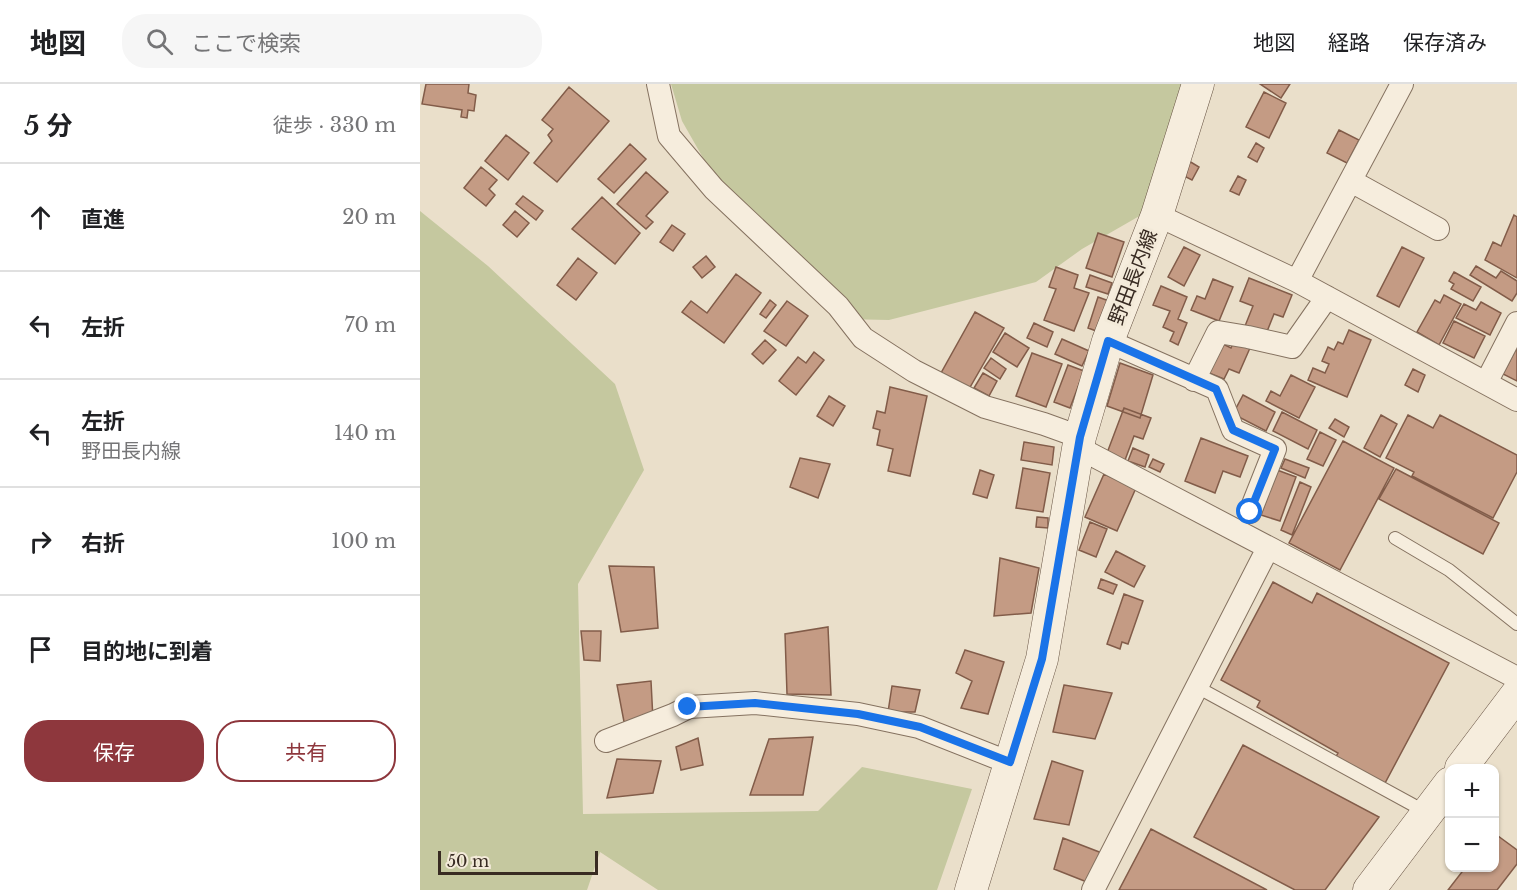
<!DOCTYPE html>
<html lang="ja">
<head>
<meta charset="utf-8">
<style>
  body { margin:0; font-family:"Libre Baskerville","Noto Sans JP",serif; background:#f6f6f6; color:#202124 }
  .controls { position:absolute; right:18px; bottom:18px; display:grid; overflow:hidden; border-radius:12px; box-shadow:0 2px 4px #0004 }
  .controls button { width:54px; height:54px; display:grid; place-items:center; padding:0; border:0; border-bottom:2px solid #e0e0e0; background:#fff; color:#202124; font:30px sans-serif }
  .scale { position:absolute; left:18px; bottom:15px; width:160px; box-sizing:border-box; padding-left:6px; border:3px solid #382b22; border-top:0; font-size:16px; line-height:21px; white-space:nowrap; color:#382b22; -webkit-text-stroke:4px #f3ead9; paint-order:stroke }
  .stop { position:absolute; width:18px; height:18px; margin:-14px; border:4px solid #1a73e8; border-radius:50%; background:#fff }
  .stop.end { background:#1a73e8; border-color:#fff; box-shadow:0 2px 6px #0008 }
  .list { margin:0; padding:0; list-style:none }
  h2 { display:flex; justify-content:space-between; align-items:center; height:78px; margin:0; padding:0 24px; font-size:26px }
  h2 small { font-size:20px; font-weight:400; color:#757577 }
  .list li { display:grid; grid-template-columns:39px 1fr auto; gap:18px; align-items:center; box-sizing:border-box; height:108px; padding:0 24px; border-top:2px solid #e0e0e0 }
  .list b { display:block; font-size:22px; white-space:nowrap }
  .list p { margin:0; font-size:20px; white-space:nowrap; color:#757577 }
  .list em { font-size:20px; font-style:normal; color:#757577 }
  .actions { display:flex; gap:12px; padding:18px 24px }
  .actions a { flex:1; padding:14px 0; border:2px solid #8e373d; border-radius:24px; text-align:center; font-size:21px; color:#8e373d }
  .actions .main { background:#8e373d; color:#fff }
  .icon { flex:none; width:33px; height:33px; fill:none; stroke:currentColor; stroke-width:2; stroke-linecap:round; stroke-linejoin:round }
  .map { position:relative; flex:none; width:1097px; height:806px; overflow:hidden }
  header { display:flex; align-items:center; gap:36px; box-sizing:border-box; height:84px; padding:0 30px; background:#fff; border-bottom:2px solid #e0e0e0 }
  header strong { font-size:28px }
  nav { display:flex; gap:33px; margin-inline-start:auto; font-size:21px }
  .search { width:420px; height:54px; background:#f6f6f6; display:flex; align-items:center; gap:15px; box-sizing:border-box; padding:0 21px; border-radius:24px; color:#757577; font-size:22px }
  main { display:flex }
  aside { flex:1; background:#fff }
  .map>svg:first-child { display:block }
  .green { fill:#c5c89f }
  .building { fill:#c49b84; stroke:#825c49; stroke-width:1.5 }
  .lines { fill:none; stroke-linecap:round; stroke-linejoin:round }
  .lane-casing { stroke:#857260; stroke-width:14 }
  .street-casing { stroke:#857260; stroke-width:24 }
  .secondary-casing { stroke:#675343; stroke-width:33 }
  .lane { stroke:#f6eddd; stroke-width:12 }
  .street { stroke:#f6eddd; stroke-width:22 }
  .secondary { stroke:#f6eddd; stroke-width:32 }
  .route { stroke:#1a73e8; stroke-width:8 }
  .labels { text-anchor:middle; stroke-width:6; stroke-linejoin:round; paint-order:stroke }
  .street-label { font-size:20px; fill:#382b22; stroke:#f3ead9 }
</style>
</head>
<body>
<header>
<strong>地図</strong>
<div class="search"><svg class="icon" aria-label="search" viewBox="0 0 24 24"><circle cx="10" cy="10" r="6"/><path d="M15 15l6 6"/></svg>ここで検索</div>
<nav><a>地図</a><a>経路</a><a>保存済み</a></nav>
</header>
<main>
<aside>
<h2>5 分<small>徒歩 · 330 m</small></h2>
<ul class="list">
<li><svg class="icon" aria-label="ahead" viewBox="0 0 24 24"><path d="M12 20V5M6 11l6-6 6 6"/></svg><div><b>直進</b></div><em>20 m</em></li>
<li><svg class="icon" aria-label="left" viewBox="0 0 24 24"><path d="M17 20v-9H6M10 6l-5 5 5 5"/></svg><div><b>左折</b></div><em>70 m</em></li>
<li><svg class="icon" aria-label="left" viewBox="0 0 24 24"><path d="M17 20v-9H6M10 6l-5 5 5 5"/></svg><div><b>左折</b><p>野田長内線</p></div><em>140 m</em></li>
<li><svg class="icon" aria-label="right" viewBox="0 0 24 24"><path d="M7 20v-9h11M14 6l5 5-5 5"/></svg><div><b>右折</b></div><em>100 m</em></li>
<li><svg class="icon" aria-label="arrive" viewBox="0 0 24 24"><path d="M6 21V4h12l-3 4 3 4H6"/></svg><div><b>目的地に到着</b></div></li>
</ul>
<div class="actions"><a class="main">保存</a><a>共有</a></div>
</aside>
<div class="map">
<svg width="1097" height="806" viewBox="0 0 1097 806">
  <rect width="100%" height="100%" fill="#eadfca"/>
  <path class="green" d="M251,0H786L749,115L662,165L616,198L469,236L423,235L323,144L262,37Z
    M0,127L68,182L195,300L224,386L158,500L163,730L398,727L442,683L552,705L517,806H238L180,768L167,806H0Z"/>
  <path class="building" d="M6,0H49L48,9L56,11L54,27L48,26L47,34L41,33L42,26L2,20Z
    M840,0H870L861,14Z
    M149,3L189,37L137,98L114,79L132,57L128,51L133,45L122,36Z
    M844,8L866,19L849,54L826,43Z
    M919,46L939,56L927,79L907,69Z
    M86,51L109,69L88,96L65,77Z
    M836,59L844,64L837,78L828,73Z
    M210,60L226,75L194,109L178,95Z
    M769,77L779,83L772,96L762,91Z
    M61,83L77,96L69,105L75,111L66,122L44,104Z
    M226,88L248,108L226,132L233,138L226,145L197,120Z
    M818,92L826,96L819,111L810,107Z
    M103,112L123,127L116,136L96,120Z
    M182,113L220,149L195,180L152,145Z
    M95,127L109,139L97,153L83,141Z
    M1094,131L1097,133V194L1065,176L1073,158L1081,162Z
    M252,141L265,150L253,167L240,158Z
    M678,149L704,158L692,193L666,184Z
    M764,163L780,171L764,202L748,193Z
    M982,163L1004,174L979,223L957,212Z
    M286,172L295,183L282,194L273,183Z
    M158,174L177,189L156,216L137,201Z
    M1056,182L1076,194L1081,187L1097,197V209L1092,217L1050,191Z
    M636,183L658,191L654,204L669,209L654,247L624,236L636,205L629,203Z
    M1034,188L1061,203L1053,217L1031,205L1034,200L1029,197Z
    M316,190L341,209L304,259L262,228L271,217L287,229Z
    M670,191L692,199L688,210L666,203Z
    M829,194L872,211L863,233L854,230L846,250L825,242L833,222L820,217Z
    M793,195L813,203L799,237L771,226L777,212L785,215Z
    M741,202L767,213L758,235L767,239L758,261L750,257L754,248L743,243L750,227L733,221Z
    M1024,211L1041,220L1019,261L997,248L1015,216L1020,219Z
    M678,213L689,217L679,248L668,244Z
    M350,216L356,221L346,234L340,230Z
    M367,217L388,232L366,262L344,247Z
    M1061,218L1081,229L1070,251L1036,234L1044,220L1056,226Z
    M555,228L584,244L549,305L521,289Z
    M1034,237L1065,252L1054,274L1023,259Z
    M614,239L633,248L627,263L607,254Z
    M929,246L951,256L927,313L888,296L893,284L905,289L909,280L902,277L908,263L914,266L918,258L923,260Z
    M585,249L609,264L597,283L573,268Z
    M642,255L669,267L662,282L635,270Z
    M345,256L356,266L343,280L332,270Z
    M814,257L830,264L819,289L809,285L804,295L789,289L801,259L811,264Z
    M1097,263V297L1083,290Z
    M394,268L404,276L376,311L359,297L378,273L386,279Z
    M612,269L642,280L626,323L596,312Z
    M571,274L586,285L580,295L564,284Z
    M700,279L733,291L720,334L687,322Z
    M648,281L664,287L650,324L634,318Z
    M993,285L1005,291L998,308L985,301Z
    M563,289L577,297L569,312L554,304Z
    M871,291L895,303L879,334L846,317L851,307L860,312Z
    M470,303L507,312L490,392L468,387L473,365L457,361L460,346L453,344L457,327L465,329Z
    M823,311L855,328L846,347L813,330Z
    M409,312L425,322L413,342L397,332Z
    M704,324L731,334L723,355L714,352L705,376L687,369Z
    M862,328L897,346L888,365L853,347Z
    M961,331L977,340L960,373L944,364Z
    M988,331L1013,344L1020,331L1097,371V388L1073,434L992,392L994,388L966,374Z
    M915,335L929,343L924,353L909,344Z
    M900,348L916,356L903,382L887,375Z
    M781,354L828,372L820,393L803,387L795,409L765,397Z
    M923,357L974,384L920,486L869,459Z
    M604,358L634,363L632,381L601,376Z
    M713,364L729,371L725,383L708,377Z
    M380,374L410,380L398,414L370,403Z
    M733,375L744,380L740,388L729,383Z
    M865,375L889,384L885,394L861,384Z
    M603,384L630,389L623,428L596,424Z
    M976,385L1079,439L1063,470L959,415Z
    M560,386L574,391L567,414L553,410Z
    M857,386L876,393L860,437L841,431Z
    M684,390L716,404L697,447L665,433Z
    M880,398L891,403L872,451L861,446Z
    M617,433L628,434V444L616,443Z
    M670,438L687,445L676,473L659,466Z
    M696,467L725,482L714,503L685,488Z
    M580,474L619,484L611,529L574,532Z
    M189,482L234,483L238,544L201,548Z
    M681,495L697,501L693,510L678,504Z
    M853,498L892,519L897,509L1029,579L964,701L914,676L918,669L837,623L840,617L801,596Z
    M704,510L723,517L708,560L702,558L700,565L687,560Z
    M408,543L411,611L367,610L365,550Z
    M161,547H181L180,577L164,576Z
    M545,566L584,578L568,630L541,624L552,597L536,589Z
    M231,597L233,636L205,643L197,601Z
    M644,601L692,609L675,655L633,648Z
    M472,602L500,606L495,628H468Z
    M393,653L383,711H330L349,655Z
    M278,654L283,681L261,686L256,663Z
    M823,661L959,733L905,806H875L774,753Z
    M197,675L241,677L233,709L187,714Z
    M632,677L663,687L649,741L614,735Z
    M731,745L847,806H699Z
    M1074,749L1097,766V780L1077,806H1028L1045,784H1074Z
    M643,754L687,771L672,800L634,785Z"/>
  <g class="lines">
    <defs>
      <path id="lane" d="M975,454L1029,486L1097,540
        M777,603L1006,728"/>
      <path id="street" d="M238,0L249,52L294,105L418,222L443,254L494,287L565,323L624,340L660,353
        M931,97L1018,145
        M737,131L877,197L1097,316
        M877,197L982,0
        M688,257L797,305L813,346L855,365L830,428
        M774,296L798,248L828,253L872,263L907,213
        M1066,299L1097,239
        M659,364L1097,594
        M186,657L253,631L269,623L335,619L438,630L499,643L590,679
        M673,806L848,464"/>
      <path id="secondary" d="M1041,684L1097,610
        M551,806L622,575L660,353L688,257L737,131L778,0
        M949,806L1030,699"/>
    </defs>
    <use href="#lane" class="lane-casing"/>
    <use href="#street" class="street-casing"/>
    <use href="#secondary" class="secondary-casing"/>
    <use href="#lane" class="lane"/>
    <use href="#street" class="street"/>
    <use href="#secondary" class="secondary"/>
  </g>
  <g class="lines">
    <path class="route" d="M268,623L335,619L438,630L500,643L590,678L622,575L660,353L688,257L796,305L813,346L855,365L830,428"/>
  </g>
  <g class="labels">
    <g class="street-label">
      <text transform="translate(713 193) rotate(-69)" y="7">野田長内線</text>
    </g>
  </g>
</svg>
<div class="controls">
<button>+</button>
<button>−</button>
</div>
<div class="scale">50 m</div>
<div class="stop" style="left:830px;top:428px"></div>
<div class="stop end" style="left:268px;top:623px"></div>
</div>
</main>
</body>
</html>
